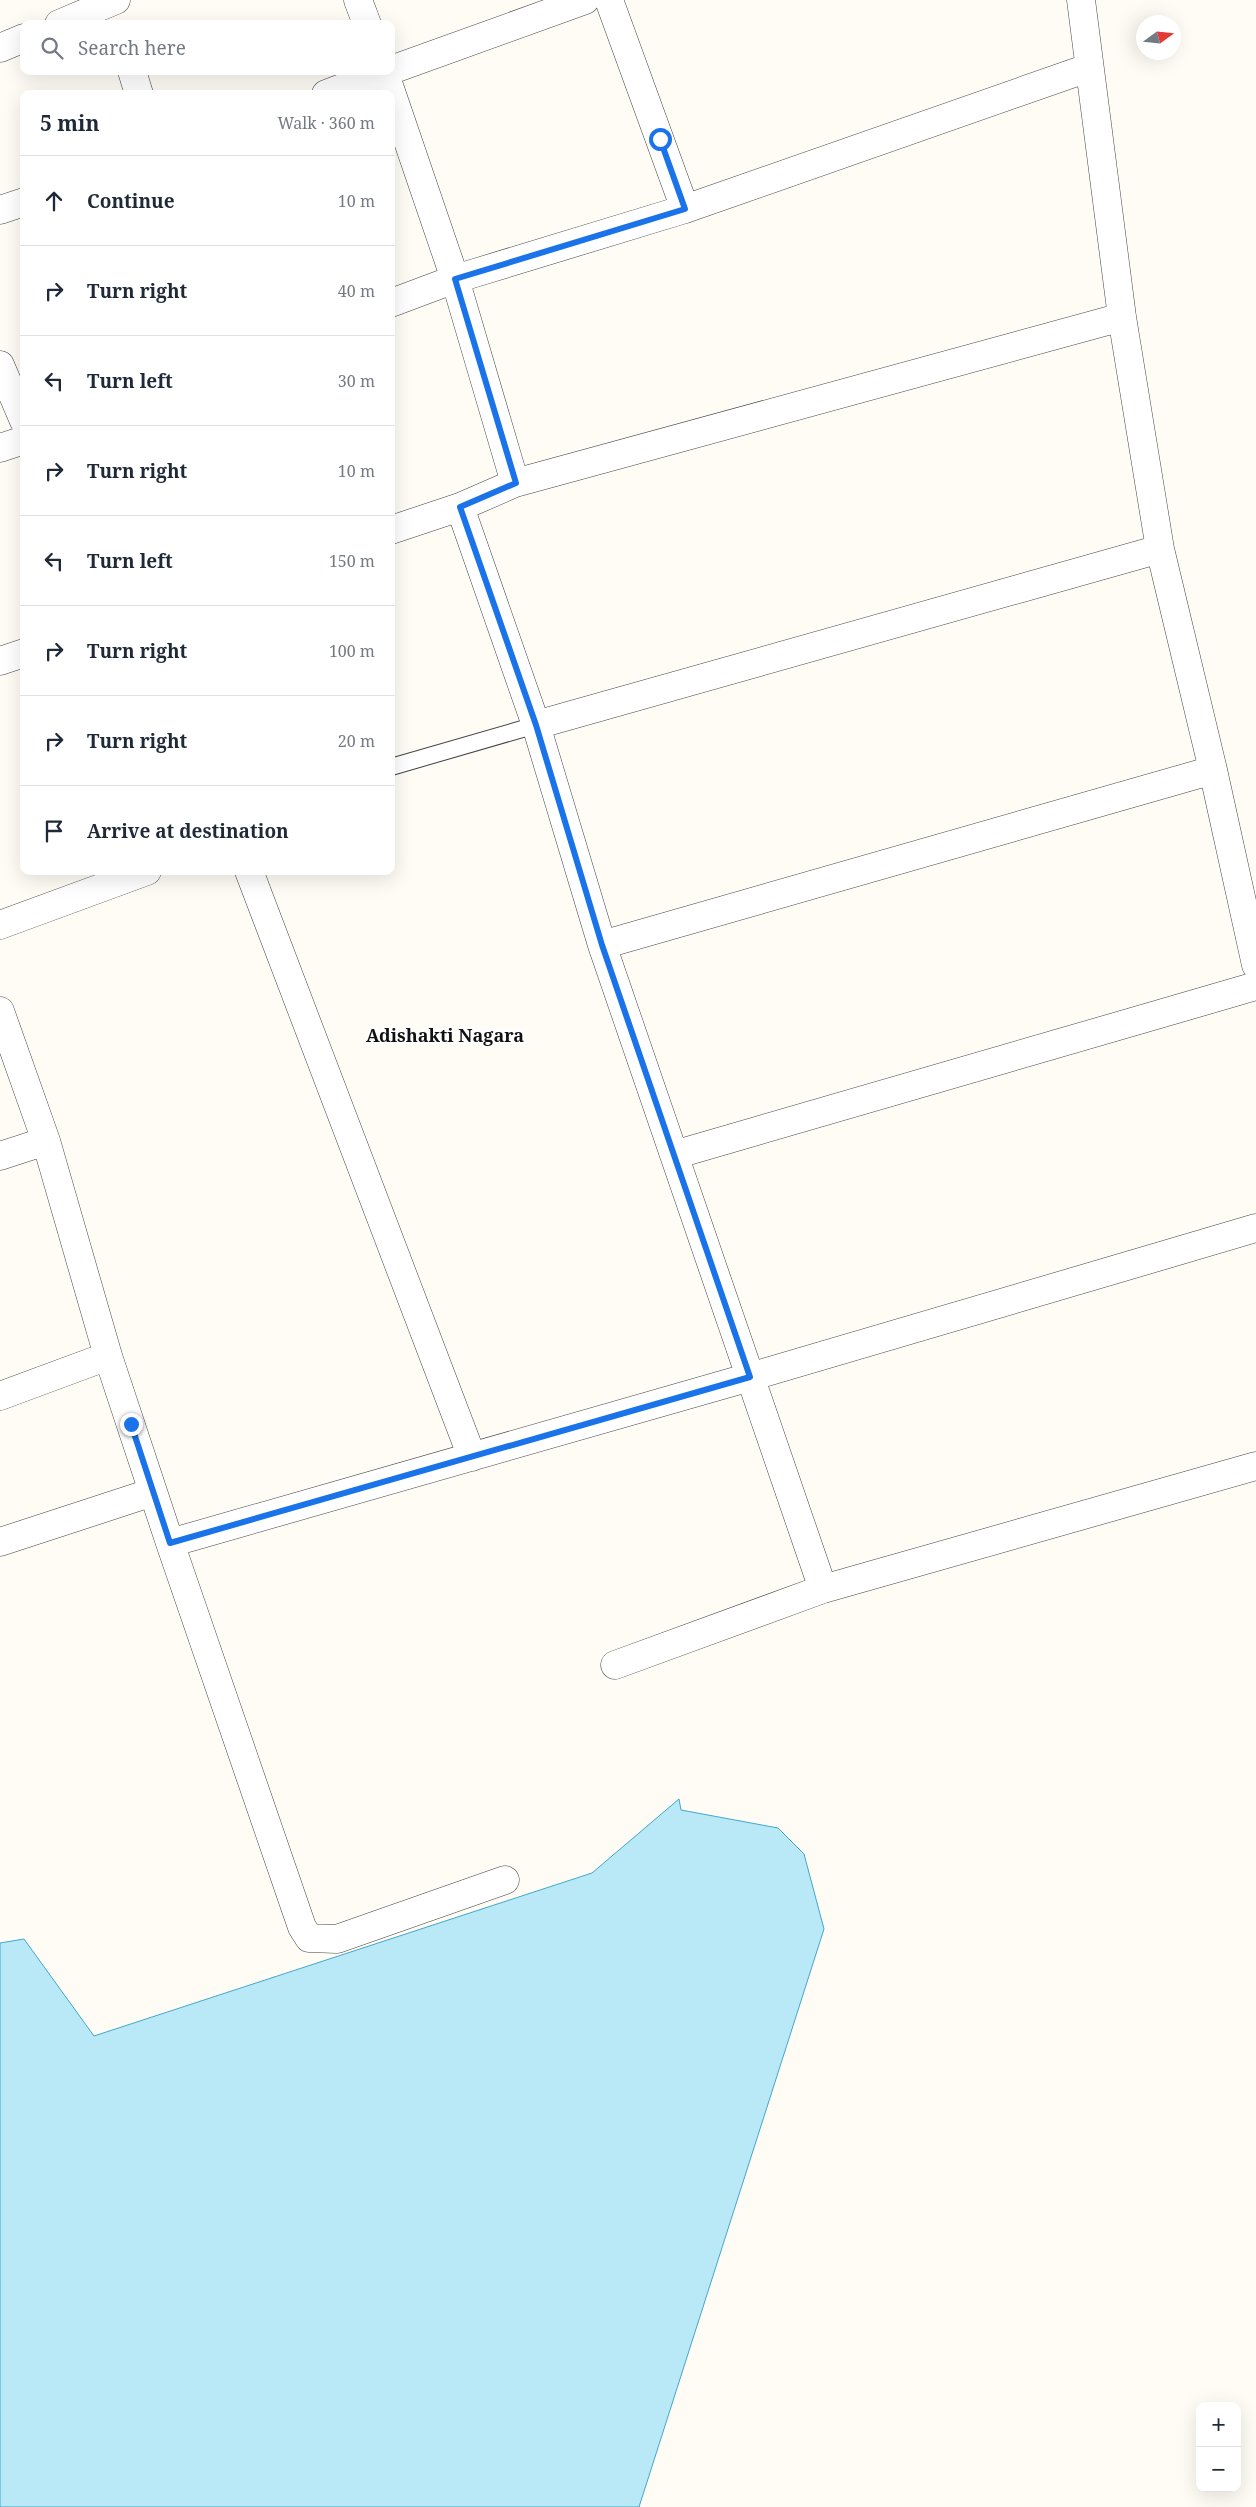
<!DOCTYPE html>
<html lang="en">
<head>
<meta charset="utf-8">
<style>
  body { margin:0; font-family:"Noto Serif",serif; background:#f6f6f7; color:#1f2937 }
  .controls { position:absolute; right:15px; bottom:15px; display:grid; overflow:hidden; border-radius:10px; box-shadow:0 5px 20px #0002 }
  .controls button { width:45px; height:45px; display:grid; place-items:center; padding:0; border:0; border-bottom:1px solid #e0e1e3; background:#fff; color:#1f2937; font:25px sans-serif }
  .compass { position:absolute; left:1136px; top:15px; width:45px; height:45px; border-radius:50%; background:#fff; box-shadow:0 5px 20px #0002; rotate:75deg }
  .stop { position:absolute; width:15px; height:15px; margin:-11px; border:4px solid #1a73e8; border-radius:50%; background:#fff }
  .stop.end { background:#1a73e8; border-color:#fff; box-shadow:0 1px 5px #0008 }
  .list { margin:0; padding:0; list-style:none }
  h2 { display:flex; justify-content:space-between; align-items:center; height:65px; margin:0; padding:0 20px; font-size:21px }
  h2 small { font-size:16px; font-weight:400; color:#747a83 }
  .list li { display:grid; grid-template-columns:32px 1fr auto; gap:15px; align-items:center; box-sizing:border-box; height:90px; padding:0 20px; border-top:1px solid #e0e1e3 }
  .list b { display:block; font-size:19px; white-space:nowrap }
  .list em { font-size:16px; font-style:normal; color:#747a83 }
  .icon { flex:none; width:28px; height:28px; fill:none; stroke:currentColor; stroke-width:2; stroke-linecap:round; stroke-linejoin:round }
  .map { position:relative; flex:none; width:1256px; height:2507px; overflow:hidden }
  .search { position:absolute; background:#fff; box-shadow:0 5px 20px #0002; left:20px; top:20px; width:375px; height:55px; display:flex; align-items:center; gap:12px; box-sizing:border-box; padding:0 18px; border-radius:10px; color:#747a83; font-size:19px }
  .panel { position:absolute; background:#fff; box-shadow:0 5px 20px #0002; left:20px; top:90px; width:375px; height:785px; border-radius:10px }
  .map>svg:first-child { display:block }
  .water { fill:#b9e8f6; stroke:#40a8cd }
  .lines { fill:none; stroke-linecap:round; stroke-linejoin:round }
  .service-casing { stroke:#444; stroke-width:18 }
  .minor-casing { stroke:#444; stroke-width:29 }
  .service { stroke:#fff; stroke-width:16 }
  .minor { stroke:#fff; stroke-width:28 }
  .route { stroke:#1a73e8; stroke-width:6 }
  .labels { text-anchor:middle; stroke-width:5; stroke-linejoin:round; paint-order:stroke }
  .quarter-label { font-size:18px; font-weight:bold; fill:#111; stroke:#fff }
</style>
</head>
<body>
<div class="map">
<svg width="1256" height="2507" viewBox="0 0 1256 2507">
  <rect width="100%" height="100%" fill="#fffcf5"/>
  <path class="water" d="M679,1799L681,1810L778,1828L804,1854L824,1929L639,2507H0V1943L24,1939L94,2036L592,1873Z"/>
  <g class="lines">
    <defs>
      <path id="service" d="M391,767L536,725"/>
      <path id="minor" d="M358,0L367,24
        M609,0L685,209
        M1081,0L1122,317L1160,549L1213,770L1256,965
        M59,24L116,0
        M0,48L24,38
        M391,70L585,0
        M132,71L139,94
        M384,71L455,279L515,483
        M326,94L386,71
        M0,210L24,202
        M391,303L455,279L685,209L1088,68
        M0,365L24,421
        M0,448L24,440
        M460,507L536,725L602,945L823,1589
        M391,530L460,507L515,483L1122,317
        M0,661L24,653
        M536,725L1160,549
        M249,871L472,1457
        M0,925L147,871
        M602,945L1213,770
        M0,1011L46,1141L108,1356L170,1543L302,1927L309,1938L337,1939L505,1880
        M674,1155L1256,986
        M0,1156L46,1141
        M0,1396L108,1356
        M0,1542L153,1492
        M170,1543L750,1377L1256,1228
        M615,1665L823,1589L1256,1466"/>
    </defs>
    <use href="#service" class="service-casing"/>
    <use href="#minor" class="minor-casing"/>
    <use href="#service" class="service"/>
    <use href="#minor" class="minor"/>
  </g>
  <g class="lines">
    <path class="route" d="M131,1424L170,1543L750,1377L602,945L536,725L460,507L516,483L455,279L685,209L660,139"/>
  </g>
  <g class="labels">
    <g class="quarter-label">
      <text x="445" y="1042">Adishakti Nagara</text>
    </g>
  </g>
</svg>
<div class="controls">
<button>+</button>
<button>−</button>
</div>
<svg class="compass" viewBox="-18 -18 36 36"><path d="M0-13l5 13h-10z" fill="#e53935"/><path d="M0 13l5-13h-10z" fill="#747a83"/></svg>
<div class="stop" style="left:660px;top:139px"></div>
<div class="stop end" style="left:131px;top:1424px"></div>
<div class="search"><svg class="icon" aria-label="search" viewBox="0 0 24 24"><circle cx="10" cy="10" r="6"/><path d="M15 15l6 6"/></svg>Search here</div>
<section class="panel">
<h2>5 min<small>Walk · 360 m</small></h2>
<ul class="list">
<li><svg class="icon" aria-label="ahead" viewBox="0 0 24 24"><path d="M12 20V5M6 11l6-6 6 6"/></svg><div><b>Continue</b></div><em>10 m</em></li>
<li><svg class="icon" aria-label="right" viewBox="0 0 24 24"><path d="M7 20v-9h11M14 6l5 5-5 5"/></svg><div><b>Turn right</b></div><em>40 m</em></li>
<li><svg class="icon" aria-label="left" viewBox="0 0 24 24"><path d="M17 20v-9H6M10 6l-5 5 5 5"/></svg><div><b>Turn left</b></div><em>30 m</em></li>
<li><svg class="icon" aria-label="right" viewBox="0 0 24 24"><path d="M7 20v-9h11M14 6l5 5-5 5"/></svg><div><b>Turn right</b></div><em>10 m</em></li>
<li><svg class="icon" aria-label="left" viewBox="0 0 24 24"><path d="M17 20v-9H6M10 6l-5 5 5 5"/></svg><div><b>Turn left</b></div><em>150 m</em></li>
<li><svg class="icon" aria-label="right" viewBox="0 0 24 24"><path d="M7 20v-9h11M14 6l5 5-5 5"/></svg><div><b>Turn right</b></div><em>100 m</em></li>
<li><svg class="icon" aria-label="right" viewBox="0 0 24 24"><path d="M7 20v-9h11M14 6l5 5-5 5"/></svg><div><b>Turn right</b></div><em>20 m</em></li>
<li><svg class="icon" aria-label="arrive" viewBox="0 0 24 24"><path d="M6 21V4h12l-3 4 3 4H6"/></svg><div><b>Arrive at destination</b></div></li>
</ul>
</section>
</div>
</body>
</html>
